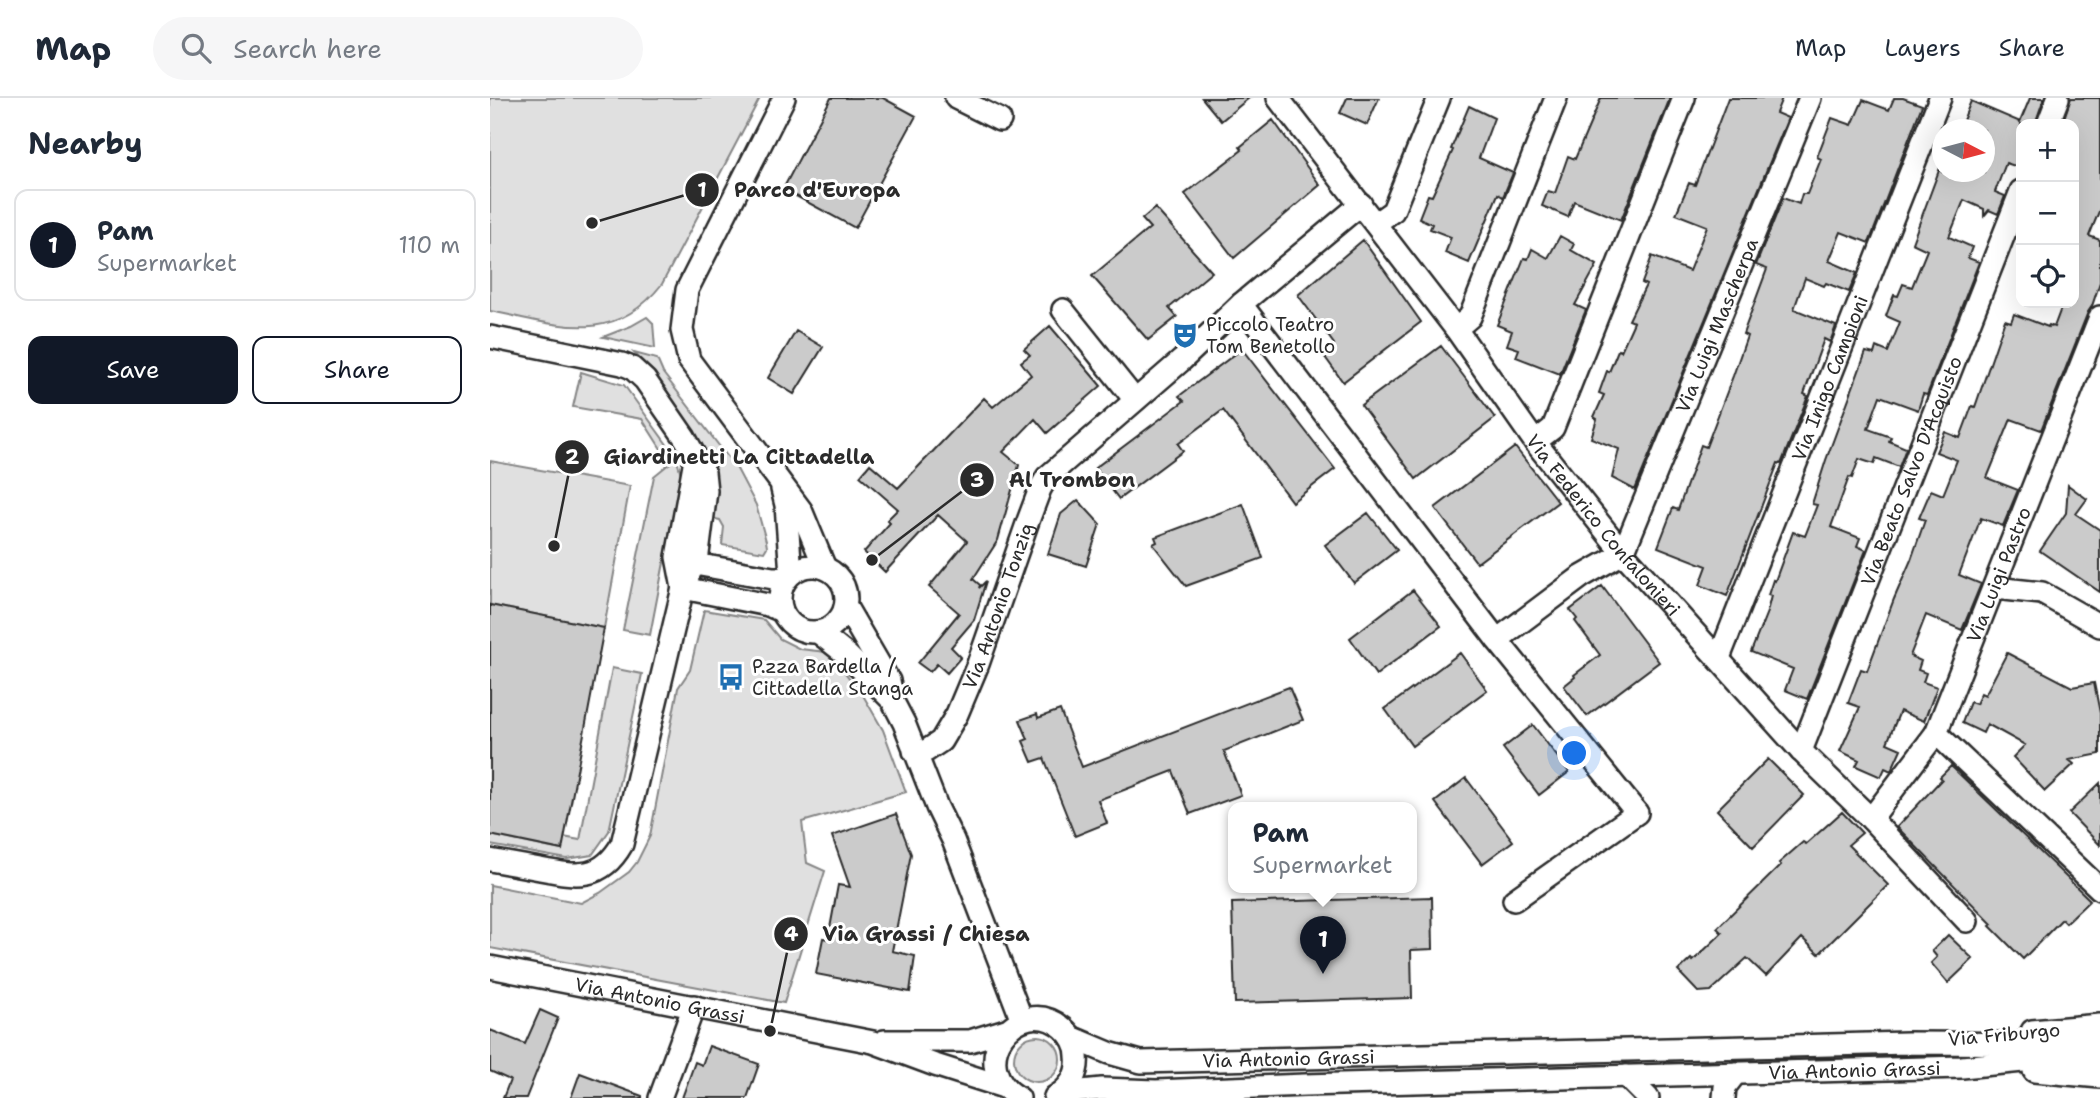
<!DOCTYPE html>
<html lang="en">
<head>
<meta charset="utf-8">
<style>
  body { margin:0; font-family:"Shantell Sans",sans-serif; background:#f6f6f7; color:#1f2937 }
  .controls { position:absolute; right:21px; top:21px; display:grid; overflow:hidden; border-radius:14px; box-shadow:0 7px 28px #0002 }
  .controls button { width:63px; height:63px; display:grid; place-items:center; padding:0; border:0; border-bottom:2px solid #e0e1e3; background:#fff; color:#1f2937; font:35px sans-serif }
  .compass { position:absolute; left:1442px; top:21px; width:63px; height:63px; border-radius:50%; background:#fff; box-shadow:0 7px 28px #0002; rotate:96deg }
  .you { position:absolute; left:1085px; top:656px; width:24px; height:24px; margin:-18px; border:5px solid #fff; border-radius:50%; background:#1a73e8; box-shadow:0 0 0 10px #1a73e833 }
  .badge { display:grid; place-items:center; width:46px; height:46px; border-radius:50%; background:#111827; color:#fff; font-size:23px; font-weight:700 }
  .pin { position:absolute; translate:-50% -58px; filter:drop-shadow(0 2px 4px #0008) }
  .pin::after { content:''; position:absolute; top:37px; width:24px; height:21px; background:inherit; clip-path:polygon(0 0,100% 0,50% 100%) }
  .popup { position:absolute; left:738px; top:704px; width:189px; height:91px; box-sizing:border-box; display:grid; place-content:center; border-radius:14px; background:#fff; filter:drop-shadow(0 2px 5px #0005); font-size:23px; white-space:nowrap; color:#747a83 }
  .popup b { font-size:26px; color:#1f2937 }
  .popup::after { content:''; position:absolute; left:50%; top:100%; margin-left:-14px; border:14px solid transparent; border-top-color:#fff }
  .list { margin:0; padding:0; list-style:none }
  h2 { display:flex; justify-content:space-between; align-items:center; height:91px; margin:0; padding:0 28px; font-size:30px }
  h2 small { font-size:23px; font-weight:400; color:#747a83 }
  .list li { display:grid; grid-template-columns:46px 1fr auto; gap:21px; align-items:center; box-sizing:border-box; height:112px; margin:0 14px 14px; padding:0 14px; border:2px solid #e0e1e3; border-radius:14px }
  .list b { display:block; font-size:26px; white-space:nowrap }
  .list p { margin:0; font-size:23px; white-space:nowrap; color:#747a83 }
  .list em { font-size:23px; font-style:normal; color:#747a83 }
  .actions { display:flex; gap:14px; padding:21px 28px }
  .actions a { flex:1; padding:16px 0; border:2px solid #111827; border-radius:14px; text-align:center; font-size:24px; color:#111827 }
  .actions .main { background:#111827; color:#fff }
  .icon { flex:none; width:38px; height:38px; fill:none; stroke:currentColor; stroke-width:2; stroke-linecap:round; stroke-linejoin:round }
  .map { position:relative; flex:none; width:1610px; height:1000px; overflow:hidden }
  header { display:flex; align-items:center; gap:42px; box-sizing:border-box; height:98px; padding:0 35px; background:#fff; border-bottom:2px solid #e0e1e3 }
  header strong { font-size:33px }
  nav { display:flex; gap:38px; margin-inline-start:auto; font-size:24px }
  .search { width:490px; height:63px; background:#f6f6f7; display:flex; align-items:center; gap:18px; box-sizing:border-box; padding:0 24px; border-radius:38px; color:#747a83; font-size:26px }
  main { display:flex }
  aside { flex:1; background:#fff }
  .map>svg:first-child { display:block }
  .green { fill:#e0e0e0; stroke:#868686; stroke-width:2 }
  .building { fill:#cbcbcb; stroke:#2b2b2b; stroke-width:2 }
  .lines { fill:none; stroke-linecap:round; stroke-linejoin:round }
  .minor-casing { stroke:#2b2b2b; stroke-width:26 }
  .minor { stroke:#fff; stroke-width:21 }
  .labels { text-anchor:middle; stroke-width:6; stroke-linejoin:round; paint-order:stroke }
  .poi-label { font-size:19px; fill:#2b2b2b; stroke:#fff; text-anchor:start }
  .street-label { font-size:19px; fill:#2b2b2b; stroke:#fff }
  .leader { fill:none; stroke:#2b2b2b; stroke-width:2.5 }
  .callout-dot { fill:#2b2b2b; stroke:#fff; stroke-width:2.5 }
  .mark-label { font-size:21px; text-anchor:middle; font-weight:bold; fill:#fff }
  .callout-label { font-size:21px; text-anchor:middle; font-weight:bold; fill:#2b2b2b; stroke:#fff; stroke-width:6; stroke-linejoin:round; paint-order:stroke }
</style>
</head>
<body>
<header>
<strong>Map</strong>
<div class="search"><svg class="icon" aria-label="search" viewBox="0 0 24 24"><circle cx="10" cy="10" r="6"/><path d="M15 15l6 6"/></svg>Search here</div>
<nav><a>Map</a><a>Layers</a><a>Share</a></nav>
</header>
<main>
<aside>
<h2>Nearby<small></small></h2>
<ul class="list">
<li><span class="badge">1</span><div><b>Pam</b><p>Supermarket</p></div><em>110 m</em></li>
</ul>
<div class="actions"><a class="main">Save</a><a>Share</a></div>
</aside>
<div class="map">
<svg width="1610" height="1000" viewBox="0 0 1610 1000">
  <rect width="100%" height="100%" fill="#fff"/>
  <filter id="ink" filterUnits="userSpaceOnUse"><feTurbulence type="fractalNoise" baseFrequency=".0143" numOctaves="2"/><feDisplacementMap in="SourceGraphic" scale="14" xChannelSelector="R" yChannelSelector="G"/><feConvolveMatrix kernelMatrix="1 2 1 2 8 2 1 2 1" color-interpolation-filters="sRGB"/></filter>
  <g filter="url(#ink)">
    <path class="green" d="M0,0H270L172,186C122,250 67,226 0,213Z
      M157,219L163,225L165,250L113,239L141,228Z
      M144,255L167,261L173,275L247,371L266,407L276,443L277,449L274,454L232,447L234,429L230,422L220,420L218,360L206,337L165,275Z
      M91,274L134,287L186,359L191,376L160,537L133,532L164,378L180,365L152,321L83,309Z
      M0,363L140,388L114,530L0,507Z
      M214,512L274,522L290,541L310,551L336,554L352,571L374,599L393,632L416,694L312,724L317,765L335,773L294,905L0,850V787L91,805L110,795L139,774L147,764L160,738L188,590L200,572Z
      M122,570L152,576L119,733L102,757L77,761L0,747V737L71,752L73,739L90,742Z
      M524 961a23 23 0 1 1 46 0a23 23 0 1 1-46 0Z"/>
    <path class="building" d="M341,0H393L426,18L365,130L293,91Z
      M712,0H759L731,23Z
      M857,0H889L877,27L850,15Z
      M1111,0H1180L1131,122L1084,103L1078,119L1052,108L1058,93L1065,95L1078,58L1085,61Z
      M1238,0H1292L1286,15L1298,20L1145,392L1122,380L1129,351L1101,340L1107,321L1104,319L1114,297L1109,295L1117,273L1119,274L1128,252L1131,253L1144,224L1139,222L1156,187L1152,185L1162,158L1199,173L1217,128L1186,116L1199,85L1205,87Z
      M1404,0H1413L1432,7L1379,145L1351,134L1339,163L1367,175L1359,194L1336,185L1334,188L1315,180L1304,211L1346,228L1340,244L1334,241L1314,296L1318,298L1291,366L1288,365L1237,498L1210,487L1217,468L1168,449L1183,410L1188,412L1211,347L1216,349L1243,278L1257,238L1253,236L1277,171L1266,167L1293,100L1309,106L1312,96H1317L1331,61L1327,59L1342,20L1362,27L1373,2L1399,12Z
      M1540,0H1554L1545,26H1531V60L1528,69L1516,65L1505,94L1515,98L1508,116L1499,112L1494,118V111L1474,102L1459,139L1482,149L1478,160L1489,164L1437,297L1433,296L1428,312L1390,298L1378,331L1401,339L1399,343L1416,350L1409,369L1386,360L1384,366L1369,361L1362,380L1359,379L1341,429L1370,440L1367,448L1376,452L1317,601L1295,592L1303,571L1261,554L1277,514L1281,498L1278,497L1283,482L1285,483L1303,434L1315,438L1327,407L1322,406L1336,362L1376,254L1384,256L1386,249L1398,254L1410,224L1396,218L1404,197L1408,198L1413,186L1422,189L1437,152L1422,145L1451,67L1452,74H1494V32H1469L1481,3L1530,24Z
      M1581,0H1610V111L1599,138L1610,142V184L1602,208L1598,214L1551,332L1521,321L1497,380L1528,392L1513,428L1491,420L1469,477L1491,486L1472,532L1436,517L1420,558L1431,563L1428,572L1436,575L1433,584L1447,589L1434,623L1410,613L1397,645L1411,651L1402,671L1401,673L1395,670L1391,679L1366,668L1369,662L1350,653L1370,609L1358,605L1371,571L1377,573L1404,501L1421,462L1435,422L1429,420L1441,392L1453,397L1467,362L1446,354L1455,334L1470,340L1482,308L1485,309L1515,222L1521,224L1524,216L1558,229L1559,227L1564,229L1573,205H1584V26H1572Z
      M979,8L1004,20L989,60L1023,75L1013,99L1008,96L979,165L955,155L961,139L940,131L942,126L929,120L938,97L942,98L963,52L961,51Z
      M783,22L830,87L744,160L695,96L752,52L750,49Z
      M665,110L722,174L679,210L687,219L658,242L602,178L660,130L652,121Z
      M1070,138L1084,146L1081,152L1107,167L1085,207L1096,212L1070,276L1026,259L1029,251L1017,247L1022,233L1007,227L1034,160L1038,161L1042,151L1058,160Z
      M873,142L931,224L853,284L832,255L844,246L808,197Z
      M560,228L611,288L557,335L545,321L513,354L529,367L508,442L483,481L490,487L489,490L496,483L484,522L461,549L471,559L457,575L447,566L440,574L428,565L469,515L439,489L477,443L448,417L395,474L374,454L400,425L397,422L408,411L370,378L380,366L408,390L494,300L503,309L541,277L531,264L540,257L534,251Z
      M306,233L333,249L304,296L278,280Z
      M951,248L1005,320L926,381L871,307Z
      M752,251L845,371L802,404L733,312L688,346L693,353L629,401L605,370L694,303L689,298Z
      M1025,349L1068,404L987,465L945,410Z
      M1578,387L1597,401L1586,416L1610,432V494L1550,453L1576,415Z
      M588,402L610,426L596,468L558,456L571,416Z
      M753,406L773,460L696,488L663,446L667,444L665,439Z
      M878,415L907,452L864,485L835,447Z
      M1112,488L1169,564L1097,618L1074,588L1085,579L1084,577L1110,557L1085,523L1087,521L1080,512Z
      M923,492L951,528L886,577L860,540Z
      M0,507L114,530L72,752L0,737Z
      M970,555L997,592L922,648L895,611Z
      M1517,555L1582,589L1604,585L1610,615V656L1579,662L1584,666L1555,693L1523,659L1535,647L1497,626L1493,635L1472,625L1480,604L1486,606L1491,595L1495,597Z
      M799,589L813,622L734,653L751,697L700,716L683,673L608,702L617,725L585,738L554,660L542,664L533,643L538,641L530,622L547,616L548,620L570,612L592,669Z
      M1043,627L1079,674L1049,697L1013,650Z
      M1278,661L1314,697L1263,749L1227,712Z
      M1461,668L1600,802L1576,825L1572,821L1533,861L1500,828L1502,826L1407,729L1452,681L1450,679Z
      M976,680L1023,743L992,766L945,704Z
      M1610,685V747L1579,715Z
      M1352,714L1372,735L1358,747L1398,787L1329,856L1312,840L1276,878L1257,860L1221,893L1208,894L1188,873L1201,861L1203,863L1232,835L1227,830L1291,767L1289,765L1313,744L1316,746Z
      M406,716L421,756L402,853L425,858L420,894L326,876L333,840L338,841L348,787L360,789L342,738Z
      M942,799L943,851L921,852L922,900L745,905L742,805Z
      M1458,837L1483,861L1458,885L1441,865L1447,859L1442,853Z
      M50,912L68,920L36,1000H13L20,982L0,973V932L35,946Z
      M219,948L269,966L257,1000H192L205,964L212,967Z
      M90,975L152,998V1000H81Z"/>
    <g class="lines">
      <defs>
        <g id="minor">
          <path d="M294,0L197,192L192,232L199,262L311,412L335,470"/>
          <path d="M466,0L510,22"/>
          <path id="s1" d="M788,0L966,231L1045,344L1133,455L1311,653L1381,721L1477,823"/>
          <path d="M1558,26L1568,0"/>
          <path d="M886,125L903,113L949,0"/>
          <path id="s2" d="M751,206L1007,542L1091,479L1133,455L1320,0"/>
          <path d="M573,212L645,302"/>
          <path d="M966,231L980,219L1066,0"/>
          <path d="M0,239L132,266L142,270L155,282L195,340L214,374L216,393L208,456L193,490L132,746C111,783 87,778 50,771C33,768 17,765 0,762"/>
          <path d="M1045,344L1063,330L1194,0"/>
          <path d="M292,391L296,407L301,476"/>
          <path d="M205,466L283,480H297"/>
          <circle cx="323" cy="501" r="33"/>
          <path d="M193,490L187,459L205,361"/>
          <path d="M193,490L278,507L292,513"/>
          <path d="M1505,490L1552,495L1610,528"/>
          <path d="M356,509L399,583L402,597"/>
          <path d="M328,534L357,557L402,602L414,625L447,709L463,742L532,922"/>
          <path d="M1007,542L1147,715L1024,802"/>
          <path id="s3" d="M1229,560L1450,0"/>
          <path d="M1446,635L1610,791"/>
          <path id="s4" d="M424,653H436L451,643L467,616L488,566L538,423L550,391L557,379L692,262L751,206L871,106"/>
          <path id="s5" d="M1311,653L1531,93"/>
          <path id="s6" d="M1381,721L1446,635L1610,219"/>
          <path id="s7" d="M0,869L383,944L445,967L514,989"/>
          <path d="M1542,933L1610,927"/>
          <path id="s8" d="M581,939L619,955L651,964L1418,945L1610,946"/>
          <path d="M394,943H480L516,932"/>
          <path d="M1544,973L1610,979"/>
          <path d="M1136,978L1158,1000"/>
          <path id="s9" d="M572,995L612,991L666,993L815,987L1472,969L1533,963L1610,962"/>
          <path d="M170,1000L204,908"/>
          <path d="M529,1000C472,967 528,892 573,930C581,937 587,947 587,958C589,976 580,990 565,999"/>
          <path d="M1234,1000L1235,989L1246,975"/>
        </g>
      </defs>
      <use href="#minor" class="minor-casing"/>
      <use href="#minor" class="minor"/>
    </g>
  </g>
  <defs>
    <symbol id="theatre-bare" viewBox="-9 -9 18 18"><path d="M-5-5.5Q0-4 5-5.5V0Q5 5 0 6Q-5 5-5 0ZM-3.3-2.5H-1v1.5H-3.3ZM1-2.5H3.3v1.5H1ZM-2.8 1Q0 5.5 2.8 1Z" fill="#1f6fb2" stroke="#fff" stroke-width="2.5" paint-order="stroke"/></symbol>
    <symbol id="bus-bare" viewBox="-9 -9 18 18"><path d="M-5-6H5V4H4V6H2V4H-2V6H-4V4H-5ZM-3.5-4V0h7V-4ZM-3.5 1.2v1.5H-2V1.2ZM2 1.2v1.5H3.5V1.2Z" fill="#1f6fb2" stroke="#fff" stroke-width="2.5" paint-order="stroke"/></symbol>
  </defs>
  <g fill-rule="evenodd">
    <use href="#theatre-bare" x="676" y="218" width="38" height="38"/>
    <use href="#bus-bare" x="222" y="560" width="38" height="38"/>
  </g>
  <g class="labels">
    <g class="poi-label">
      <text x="716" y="233">Piccolo Teatro<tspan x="716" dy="22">Tom Benetollo</tspan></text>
      <text x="262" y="575">P.zza Bardella /<tspan x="262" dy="22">Cittadella Stanga</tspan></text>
    </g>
    <g class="street-label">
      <text dy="7" stroke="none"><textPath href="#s2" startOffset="822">Via Luigi Mascherpa</textPath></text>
      <text dy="7" stroke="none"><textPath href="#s3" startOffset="301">Via Inigo Campioni</textPath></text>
      <text dy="7" stroke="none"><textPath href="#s5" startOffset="301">Via Beato Salvo D'Acquisto</textPath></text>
      <text dy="7" stroke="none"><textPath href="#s1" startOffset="537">Via Federico Confalonieri</textPath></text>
      <text dy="7" stroke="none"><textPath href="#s6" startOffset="278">Via Luigi Pastro</textPath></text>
      <text dy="7" stroke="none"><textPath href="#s4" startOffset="177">Via Antonio Tonzig</textPath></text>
      <text dy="7" stroke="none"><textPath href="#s7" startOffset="173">Via Antonio Grassi</textPath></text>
      <text transform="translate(1514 936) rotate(-5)" y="7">Via Friburgo</text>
      <text dy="7" stroke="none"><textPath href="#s8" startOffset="222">Via Antonio Grassi</textPath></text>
      <text dy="7" stroke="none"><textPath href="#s9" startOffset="793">Via Antonio Grassi</textPath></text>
    </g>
  </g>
  <path class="leader" d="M102 125L212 92M64 448L82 359M382 462L487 382M280 933L301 836"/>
  <g class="callout-dot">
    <circle cx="102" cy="125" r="7"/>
    <circle cx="64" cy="448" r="7"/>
    <circle cx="382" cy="462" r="7"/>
    <circle cx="280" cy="933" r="7"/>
    <circle cx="212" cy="92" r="18"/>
    <circle cx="82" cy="359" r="18"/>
    <circle cx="487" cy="382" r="18"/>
    <circle cx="301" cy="836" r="18"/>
  </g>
  <g class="mark-label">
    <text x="212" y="99">1</text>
    <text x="82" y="366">2</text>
    <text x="487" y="389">3</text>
    <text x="301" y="843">4</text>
  </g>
  <g class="callout-label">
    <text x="327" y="99">Parco d'Europa</text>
    <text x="249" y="366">Giardinetti La Cittadella</text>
    <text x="582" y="389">Al Trombon</text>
    <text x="436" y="843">Via Grassi / Chiesa</text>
  </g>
</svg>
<div class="controls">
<button>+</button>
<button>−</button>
<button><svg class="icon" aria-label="locate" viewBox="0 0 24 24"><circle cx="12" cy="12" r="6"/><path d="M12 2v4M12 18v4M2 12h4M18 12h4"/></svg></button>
</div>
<svg class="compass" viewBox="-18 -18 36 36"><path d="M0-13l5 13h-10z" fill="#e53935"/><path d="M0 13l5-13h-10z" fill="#747a83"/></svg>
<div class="you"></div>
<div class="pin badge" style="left:833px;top:876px">1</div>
<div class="popup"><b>Pam</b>Supermarket</div>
</div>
</main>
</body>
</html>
